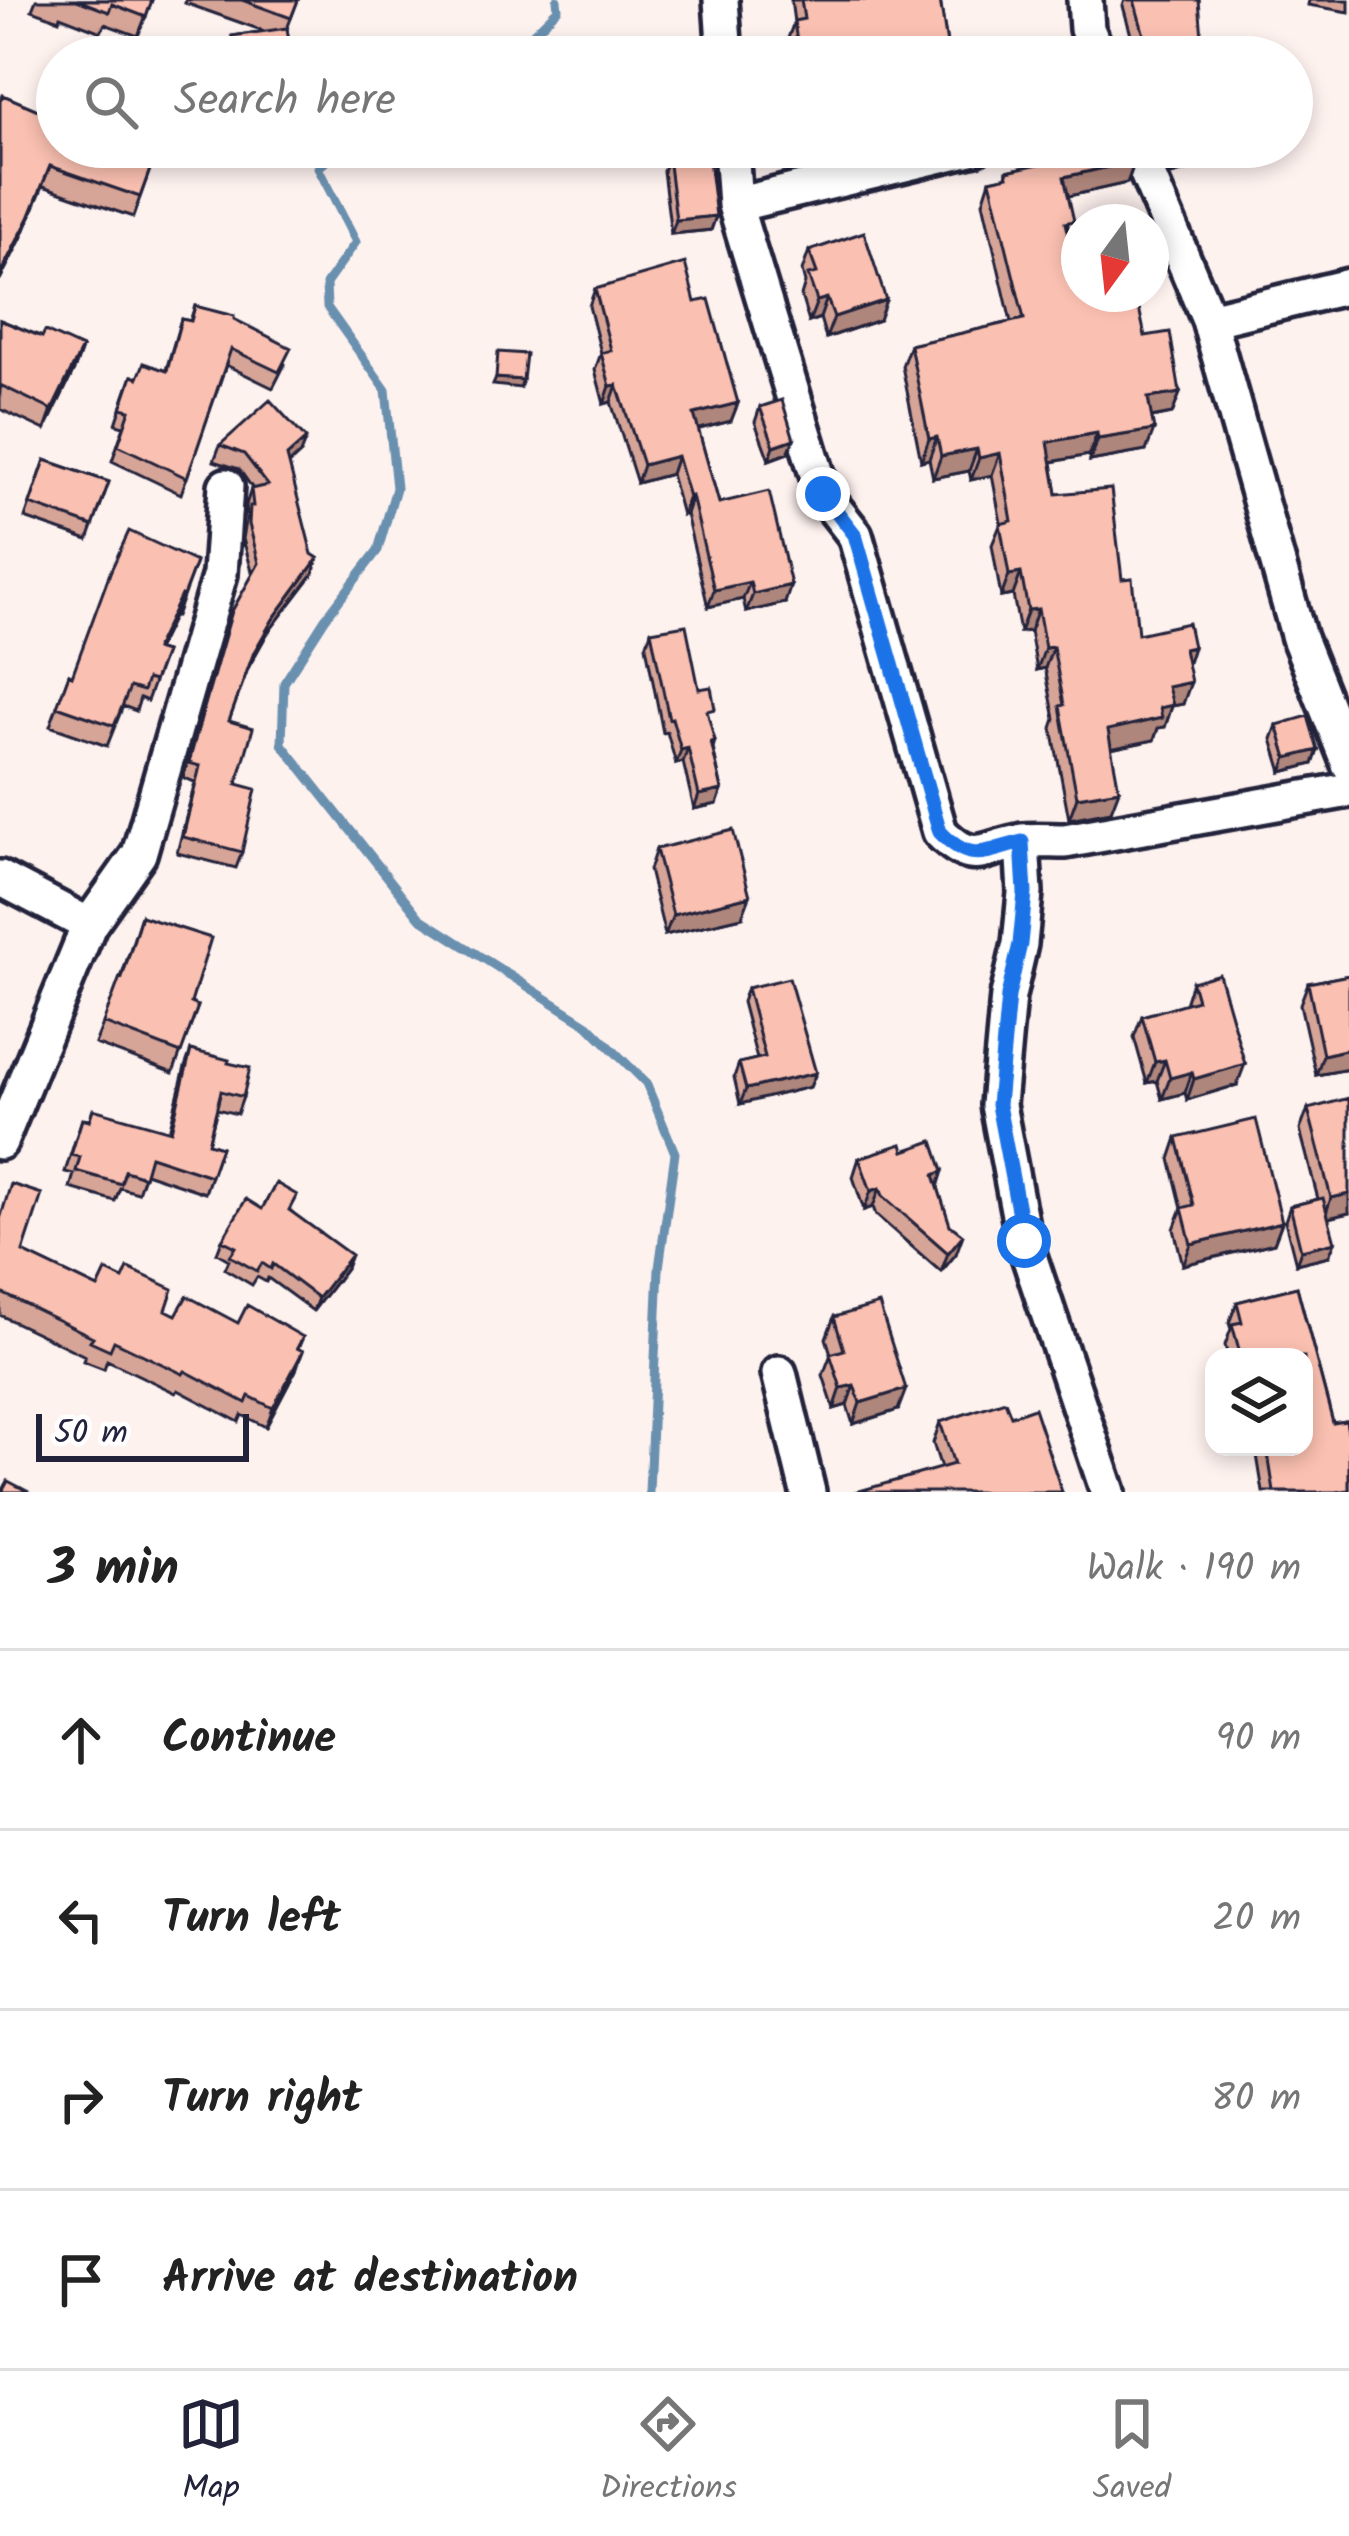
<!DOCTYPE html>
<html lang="en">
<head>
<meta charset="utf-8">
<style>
  body { margin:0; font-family:Kalam,sans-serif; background:#f2f2f2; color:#222 }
  .controls { position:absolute; right:36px; bottom:36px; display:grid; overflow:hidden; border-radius:24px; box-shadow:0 6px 18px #0003 }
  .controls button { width:108px; height:108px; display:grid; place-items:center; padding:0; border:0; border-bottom:3px solid #e0e0e0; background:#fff; color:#222; font:60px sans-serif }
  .compass { position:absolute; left:1061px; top:204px; width:108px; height:108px; border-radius:50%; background:#fff; box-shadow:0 6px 18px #0003; rotate:195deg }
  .scale { position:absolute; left:36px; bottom:30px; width:213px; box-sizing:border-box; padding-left:12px; border:6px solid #22223b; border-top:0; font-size:33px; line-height:42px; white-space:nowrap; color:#22223b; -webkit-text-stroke:9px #fff; paint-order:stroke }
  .stop { position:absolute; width:36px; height:36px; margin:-27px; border:9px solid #1a73e8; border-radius:50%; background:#fff }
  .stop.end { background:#1a73e8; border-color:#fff; box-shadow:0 3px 12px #0008 }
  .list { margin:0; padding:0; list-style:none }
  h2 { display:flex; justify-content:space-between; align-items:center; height:156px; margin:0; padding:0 48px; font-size:51px }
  h2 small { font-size:39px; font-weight:400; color:#767676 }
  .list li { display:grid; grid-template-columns:78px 1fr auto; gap:36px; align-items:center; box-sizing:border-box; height:180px; padding:0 48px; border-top:3px solid #e0e0e0 }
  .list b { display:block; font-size:45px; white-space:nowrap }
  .list em { font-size:39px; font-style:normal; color:#767676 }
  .icon { flex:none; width:66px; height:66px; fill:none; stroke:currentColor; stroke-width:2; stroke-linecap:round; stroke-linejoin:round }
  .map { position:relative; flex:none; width:1349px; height:1492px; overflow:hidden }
  .search { position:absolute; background:#fff; box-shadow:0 6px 18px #0003; left:36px; right:36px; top:36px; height:132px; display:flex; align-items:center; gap:30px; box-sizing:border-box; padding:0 42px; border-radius:66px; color:#767676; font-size:45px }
  .sheet { height:876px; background:#fff }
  nav { display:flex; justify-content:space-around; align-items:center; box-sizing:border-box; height:168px; border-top:3px solid #e0e0e0; background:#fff; font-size:33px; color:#767676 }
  nav a { display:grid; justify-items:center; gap:6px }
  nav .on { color:#22223b }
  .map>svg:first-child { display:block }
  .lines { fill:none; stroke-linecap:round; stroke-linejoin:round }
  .stream { stroke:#6b90af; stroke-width:9 }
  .minor-casing { stroke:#22223b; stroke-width:42 }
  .minor { stroke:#fff; stroke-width:33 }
  .wall { fill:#d7a598; stroke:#22223b; stroke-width:3 }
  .shaded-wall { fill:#af867c; stroke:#22223b; stroke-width:3 }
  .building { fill:#fac0b1; stroke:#22223b; stroke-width:3 }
  .route { stroke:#1a73e8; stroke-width:15 }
</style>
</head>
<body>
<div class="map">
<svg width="1349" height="1492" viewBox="0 0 1349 1492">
  <rect width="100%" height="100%" fill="#fef2ef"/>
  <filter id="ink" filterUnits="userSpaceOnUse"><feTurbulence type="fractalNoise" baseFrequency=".00833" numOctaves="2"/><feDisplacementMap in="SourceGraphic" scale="24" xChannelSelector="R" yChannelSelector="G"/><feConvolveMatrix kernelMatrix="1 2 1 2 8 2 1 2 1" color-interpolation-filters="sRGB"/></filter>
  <g filter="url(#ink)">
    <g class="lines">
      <path class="stream" d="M515,57L522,44L558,9L557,0
        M342,147L318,168L356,242L326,284L327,307L386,390L396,488L378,550L325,619L284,683L282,744L420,918L588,1025L646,1083L675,1153L659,1268L649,1492"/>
      <defs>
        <path id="minor" d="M721,0L725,57
          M1085,0L1087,29L1099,57
          M731,147L735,205L823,494L855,535L940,832C976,868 982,847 1024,841C1037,840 1052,841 1065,841L1349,790
          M1136,147L1209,320L1299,638L1349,764
          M735,205L975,147
          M1209,320L1349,286
          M1022,841L1025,893L1020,944L1008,996L998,1105L1024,1241L1108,1492
          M0,878L89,925
          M0,1142L89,925L139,854L220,574L226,486
          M779,1373L808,1492"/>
      </defs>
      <use href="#minor" class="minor-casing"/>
      <use href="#minor" class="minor"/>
    </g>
    <path class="wall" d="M36,0H152L138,36L105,24L101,32L60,16L59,20L32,10Z
      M186,0H298L287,29L291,57H228L227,50L232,36L264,31L185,3Z
      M791,0H940L949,57H789L787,41L794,22Z
      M1125,0H1199L1195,57H1137L1123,6Z
      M1309,0H1349V12L1308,5Z
      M57,147H158L133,217L43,186L22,237Z
      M758,147H813V149L791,153L789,158L761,164Z
      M1036,147H1129L1135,161L1127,183L1068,196V236L1079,294L1145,336L1180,393L1172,414L1152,418L1146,451L1090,461L1089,455L1052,462L1057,494L1122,579L1138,634L1187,665L1183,704L1172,706L1165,727L1158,728L1154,740L1111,749V811L1069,819L1052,728L1055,719L1045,668L1037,670L1030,631L1020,632L1013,595L1001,597L992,545L1001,523L992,475L971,480L969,471L933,478L929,459L921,461L902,366L910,345L1011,322L983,202L990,180L1006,177L1007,171L1040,164Z
      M1162,147H1224L1219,162L1171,175Z
      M668,157L716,216L711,230L671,234L663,171Z
      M809,251L879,320L826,338L820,318L809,322L801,296L805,283L802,271Z
      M595,289L695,302L738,403L731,421L698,429L719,503L785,603L746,612L743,599L708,607L686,514L682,515L671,474L637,483L611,402L604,404L595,370L601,353L589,306Z
      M195,306L234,319L285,364L273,388L226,365L181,494L112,461L124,426L116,424L132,376L138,378L166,370L181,319L190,321Z
      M0,320L42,337L82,348L75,368L45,430L0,409Z
      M760,407L788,453L769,460L755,422Z
      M220,445L300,454L289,464L313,574L267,634L248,668L229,721L237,784L242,852L236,868L177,853L195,782L183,778L227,627L232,611L253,575L243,539L247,516L246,505L251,489H253L239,469L214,461Z
      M45,460L109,482L88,540L25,518Z
      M196,562L176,616L174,615L157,650L165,652L147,701L140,698L136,711L123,706L107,746L50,726L69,674L72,676Z
      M651,631L699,689L715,741L713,748L722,790L717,804L694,809L683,762L676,764L667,732L663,733L646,646Z
      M1277,725L1318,750L1313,764L1282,772L1272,739Z
      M656,849L742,917L665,935L649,870Z
      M141,916L191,1003L198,1006L173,1073L95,1044L121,978Z
      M1349,975V1069L1316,1075L1300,1004L1308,983Z
      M1192,982L1237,1085L1187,1100L1185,1093L1162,1099L1157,1081L1147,1083L1134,1037L1142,1016L1185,1004Z
      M747,988L816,1073L810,1087L740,1104L734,1077L739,1063L757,1059L742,1002Z
      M191,1050L228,1063L243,1097L237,1114L217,1109L208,1143L221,1147L205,1193L145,1173L138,1193L120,1188L115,1201L70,1188L74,1174L65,1172L82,1119L169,1131L185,1067Z
      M1308,1109L1349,1213L1328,1218L1329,1256L1296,1264L1285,1221L1290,1206L1318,1199L1300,1130Z
      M1177,1138L1282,1222L1274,1243L1183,1265L1174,1229L1182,1208L1170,1159Z
      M904,1151L938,1187L956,1254L941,1272L876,1215L873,1207L864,1210L853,1177L859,1158Z
      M262,1209L291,1211L346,1268L313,1311L268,1278L266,1282L257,1277L252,1285L225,1269L229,1260L217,1253L222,1240Z
      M0,1216L23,1252L98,1288L176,1315L238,1323L303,1337L298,1349L296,1370L266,1427L242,1415L239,1422L178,1390L176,1393L107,1360L104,1369L83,1361L85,1356L0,1315Z
      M1297,1287L1333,1423L1346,1421L1349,1438V1492H1263L1257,1455L1260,1447H1304V1357H1228L1225,1345L1231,1329L1229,1323L1237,1302Z
      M834,1317L898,1410L853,1424L847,1405L834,1409L823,1375L831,1354L826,1338Z
      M1011,1416L1062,1492L941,1468L933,1443L940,1422Z"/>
    <path class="shaded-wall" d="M1153,38L1146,57H1139L1145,39Z
      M1202,38L1195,57H1152L1154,53L1184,39Z
      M808,48L804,57H795L798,49Z
      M779,147H813V149L791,153L789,158L761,164L766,149Z
      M1224,148L1219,162L1171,175L1176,161Z
      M1135,161L1127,183L1056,199L1064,177Z
      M50,166L22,237L0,280V274Z
      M716,216L711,230L671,234L676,220Z
      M827,298L820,318L809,322L817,301Z
      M886,300L879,320L826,338L834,317Z
      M82,348L75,368L45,430L52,410Z
      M496,378L523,380L520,388L493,385Z
      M617,385L611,402L604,404L610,386Z
      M1180,393L1172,414L1140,420L1148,398Z
      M738,403L731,421L688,432L694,414Z
      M1154,430L1146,451L1090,461L1098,439Z
      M1097,433L1089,455L1040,464L1048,442Z
      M937,437L929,459L921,461L929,439Z
      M306,439L300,454L281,472L287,456Z
      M794,439L788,453L769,460L774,446Z
      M977,449L969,471L933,478L941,456Z
      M1000,453L992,475L971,480L979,458Z
      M677,456L671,474L637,483L643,465Z
      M692,496L686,514L682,515L689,497Z
      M318,558L313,574L267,634L248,668L254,652L273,619Z
      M1021,573L1013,595L1001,597L1009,575Z
      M750,582L743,599L708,607L714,590Z
      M791,585L785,603L746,612L753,594Z
      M181,595L174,615L148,668L155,649Z
      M1038,609L1030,631L1020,632L1028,610Z
      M1053,647L1045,668L1037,670L1045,648Z
      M1193,647L1186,669L1184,649Z
      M1191,682L1183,704L1172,706L1165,727L1158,728L1154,740L1100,751L1108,730L1168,687Z
      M688,748L683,762L676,764L681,750Z
      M1318,750L1313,764L1282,772L1287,758Z
      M722,790L717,804L694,809L699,795Z
      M1119,790L1111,811L1069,819L1077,797Z
      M750,896L742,917L665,935L673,915Z
      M1349,1049V1069L1316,1075L1323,1055Z
      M1165,1060L1157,1081L1147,1083L1155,1062Z
      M1245,1064L1237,1085L1187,1100L1194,1079Z
      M1192,1072L1185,1093L1162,1099L1170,1078Z
      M816,1073L810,1087L740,1104L746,1089Z
      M943,1171L937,1190L934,1175Z
      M880,1188L873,1207L864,1210L871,1191Z
      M1349,1194V1213L1324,1219L1331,1198Z
      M1282,1222L1274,1243L1183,1265L1191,1244Z
      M963,1235L956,1254L941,1272L948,1253Z
      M1335,1242L1329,1256L1296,1264L1301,1250Z
      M351,1255L346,1268L313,1311L318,1298Z
      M303,1351L296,1370L266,1427L273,1408Z
      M854,1385L847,1405L834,1409L841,1388Z
      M906,1389L898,1410L853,1424L860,1403Z"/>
    <path class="building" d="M77,0H152L146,17L112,4L109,12Z
      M242,0H298L291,18Z
      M801,0H940L949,57H809L808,48L798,49L794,21L804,19Z
      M1134,0H1199L1202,38L1184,39L1185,51L1154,53L1153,38L1145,39Z
      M287,28L291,57H235L232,36Z
      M607,52L634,55V57H607Z
      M3,95L57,118V147H158L140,197L50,166L29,218L0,274V101Z
      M1049,147H1129L1135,161L1064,177L1074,221L1065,223L1079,282V294H1136L1145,336L1170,332L1180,393L1148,398L1154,430L1098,439L1097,433L1048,442L1057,494L1111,489L1122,579L1132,578L1138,634L1188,623L1193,647L1184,649L1191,682L1168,687L1173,705L1160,708L1162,718L1108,730L1119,790L1077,797L1060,706L1064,705L1053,647L1045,648L1038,609L1028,610L1021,573L1009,575L1000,524L1012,521L1000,453L979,458L977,449L941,456L937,437L929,439L910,345L1024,319L990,180L1008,176L1007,171L1052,161Z
      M1171,147H1224V148L1176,161Z
      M708,152L716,216L676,220L668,157Z
      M864,232L886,300L834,317L827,298L817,301L808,275L817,273L809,251Z
      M685,263L695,302L709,299L738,403L694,414L719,503L769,491L791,585L753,594L750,582L714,590L692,496L689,497L677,456L643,465L617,385L610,386L601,353L611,350L595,289Z
      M195,306L234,316V319L291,348L279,372L231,349L187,478L118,445L130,410L121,408L132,376L138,378L144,363L167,371L181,319L191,321Z
      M0,320L42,337L45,331L82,348L52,410L2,386L0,389Z
      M498,352L526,354L523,380L496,378Z
      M270,400L306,439L287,456L312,554L318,558L273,619L254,652L229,721L253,728L237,784L256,789L242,852L183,837L200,766L189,763L196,736L232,611L259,563L249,524L250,506H253L251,489L268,485L244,454L220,445Z
      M782,400L794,439L774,446L760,407Z
      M45,460L109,482L93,526L30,504Z
      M129,531L196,562L183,596L181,595L155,649L165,652L154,681L147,679L143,691L130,687L114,726L57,706L69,674L72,676L111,570Z
      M686,625L699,689L711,687L715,709L707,711L715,741L711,742L722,790L699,795L688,748L681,750L672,718L669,719L651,631Z
      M1308,716L1318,750L1287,758L1277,725Z
      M733,830L750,896L673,915L656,849Z
      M141,916L211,938L191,1003L198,1006L181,1053L103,1023L120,977L122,978Z
      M1219,974L1245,1064L1194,1079L1192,1072L1170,1078L1165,1060L1155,1062L1142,1016L1197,1000L1192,982Z
      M1349,975V1049L1323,1055L1308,983Z
      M789,978L816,1073L746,1089L739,1063L765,1057L747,988Z
      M191,1050L229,1060L228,1063L250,1068L243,1097L221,1091L208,1143L221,1147L211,1176L150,1156L144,1177L125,1171L121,1184L76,1171L80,1157L71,1155L82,1119L89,1121L93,1109L171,1131Z
      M1349,1098V1194L1331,1198L1308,1109Z
      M1256,1119L1282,1222L1191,1244L1182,1208L1194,1205L1177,1138Z
      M933,1141L943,1171L934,1175L950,1225L963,1235L948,1253L883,1196L880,1188L871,1191L859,1158L902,1144L904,1151Z
      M276,1183L297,1195L289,1210L351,1255L318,1298L273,1264L271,1269L262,1263L257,1271L230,1256L236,1247L222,1240L246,1199L262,1209Z
      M11,1184L42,1194L23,1252L98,1288L106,1271L123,1279L128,1268L173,1289L166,1310L176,1315L187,1296L238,1323L247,1305L303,1337L297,1348L303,1351L273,1408L249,1396L246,1403L185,1371L183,1374L114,1341L110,1350L90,1341L93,1337L0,1292V1219Z
      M1323,1198L1335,1242L1301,1250L1290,1206Z
      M1297,1287L1333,1423L1346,1421L1349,1438V1490L1335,1492H1274L1267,1447H1304V1357H1241L1232,1324L1242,1322L1237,1302Z
      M879,1304L906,1389L860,1403L854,1385L841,1388L830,1354L844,1350L834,1317Z
      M1005,1401L1011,1416L1034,1408L1062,1492H856L954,1464L940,1422Z
      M8,1481L29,1492H2Z"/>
  </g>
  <g class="lines" filter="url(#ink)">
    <path class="route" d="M823,494L855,535L940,832C971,864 983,852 1022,842L1025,893L1020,944L1008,996L998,1105L1024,1241"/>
  </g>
</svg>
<div class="controls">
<button><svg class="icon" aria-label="layers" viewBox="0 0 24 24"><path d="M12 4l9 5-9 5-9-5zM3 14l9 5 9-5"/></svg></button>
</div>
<svg class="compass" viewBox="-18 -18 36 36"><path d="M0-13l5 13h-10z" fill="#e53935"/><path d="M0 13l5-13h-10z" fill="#767676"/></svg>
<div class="scale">50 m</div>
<div class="stop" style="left:1024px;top:1241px"></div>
<div class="stop end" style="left:823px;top:494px"></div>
<div class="search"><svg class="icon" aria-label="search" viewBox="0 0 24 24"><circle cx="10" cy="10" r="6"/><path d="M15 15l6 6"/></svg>Search here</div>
</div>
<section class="sheet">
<h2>3 min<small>Walk · 190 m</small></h2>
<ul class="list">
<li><svg class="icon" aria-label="ahead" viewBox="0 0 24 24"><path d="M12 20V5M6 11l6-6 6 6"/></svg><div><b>Continue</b></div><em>90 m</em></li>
<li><svg class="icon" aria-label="left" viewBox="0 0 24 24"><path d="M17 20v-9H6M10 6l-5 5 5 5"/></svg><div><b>Turn left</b></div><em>20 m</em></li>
<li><svg class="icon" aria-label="right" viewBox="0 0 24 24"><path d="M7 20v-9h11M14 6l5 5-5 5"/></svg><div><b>Turn right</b></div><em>80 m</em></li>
<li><svg class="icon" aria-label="arrive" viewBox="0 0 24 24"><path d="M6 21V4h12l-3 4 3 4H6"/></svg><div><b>Arrive at destination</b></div></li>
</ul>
</section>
<nav>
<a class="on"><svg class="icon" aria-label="map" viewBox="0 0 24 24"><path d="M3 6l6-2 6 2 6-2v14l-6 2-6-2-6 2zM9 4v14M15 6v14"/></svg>Map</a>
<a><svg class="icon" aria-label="directions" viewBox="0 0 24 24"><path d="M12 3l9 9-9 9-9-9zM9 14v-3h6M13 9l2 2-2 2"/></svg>Directions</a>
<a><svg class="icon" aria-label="saved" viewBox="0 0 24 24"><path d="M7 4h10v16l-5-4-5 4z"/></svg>Saved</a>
</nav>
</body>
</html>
